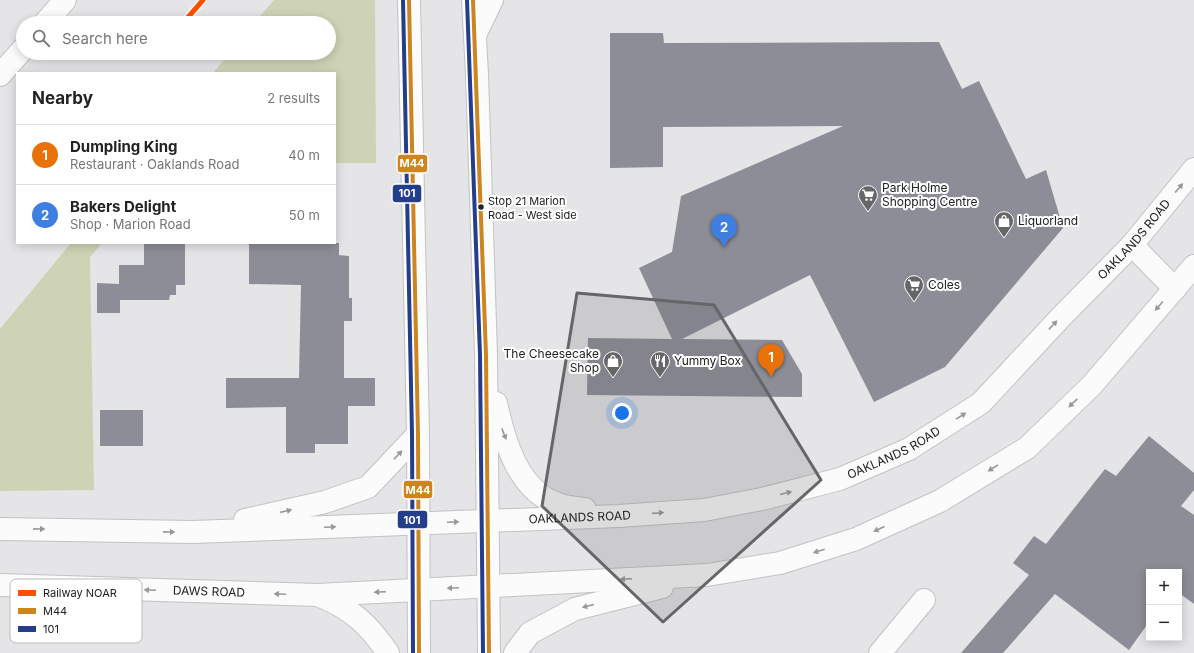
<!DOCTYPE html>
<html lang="en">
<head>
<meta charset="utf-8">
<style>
  body { margin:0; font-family:Inter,sans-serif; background:#f6f6f6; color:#222 }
  .controls { position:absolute; right:12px; bottom:12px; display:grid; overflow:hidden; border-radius:0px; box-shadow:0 2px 10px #0003 }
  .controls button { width:36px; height:36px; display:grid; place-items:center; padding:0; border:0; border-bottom:1px solid #e0e0e0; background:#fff; color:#222; font:20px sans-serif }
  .you { position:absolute; left:622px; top:413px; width:14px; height:14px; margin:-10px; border:3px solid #fff; border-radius:50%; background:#1a73e8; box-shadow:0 0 0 6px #1a73e833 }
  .badge { display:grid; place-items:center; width:26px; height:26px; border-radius:50%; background:#666567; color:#fff; font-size:13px; font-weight:700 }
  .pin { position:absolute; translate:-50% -33px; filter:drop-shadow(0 1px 2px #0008) }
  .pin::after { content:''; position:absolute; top:21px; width:14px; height:12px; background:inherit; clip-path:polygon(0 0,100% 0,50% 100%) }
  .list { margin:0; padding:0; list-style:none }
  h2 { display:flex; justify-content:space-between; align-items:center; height:52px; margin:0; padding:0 16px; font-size:17px }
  h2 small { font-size:13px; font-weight:400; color:#767676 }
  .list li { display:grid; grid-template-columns:26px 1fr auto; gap:12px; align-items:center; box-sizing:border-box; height:60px; padding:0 16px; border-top:1px solid #e0e0e0 }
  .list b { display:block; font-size:15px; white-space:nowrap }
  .list p { margin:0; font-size:13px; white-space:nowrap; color:#767676 }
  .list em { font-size:13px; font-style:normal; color:#767676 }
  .icon { flex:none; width:22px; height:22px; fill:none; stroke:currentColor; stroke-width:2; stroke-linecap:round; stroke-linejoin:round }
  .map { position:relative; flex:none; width:1194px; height:653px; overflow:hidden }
  .search { position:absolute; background:#fff; box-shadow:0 2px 10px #0003; left:16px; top:16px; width:320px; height:44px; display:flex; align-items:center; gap:10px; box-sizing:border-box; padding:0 14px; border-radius:22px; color:#767676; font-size:15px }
  .panel { position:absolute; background:#fff; box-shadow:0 2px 10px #0003; left:16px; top:72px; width:320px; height:172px; border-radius:0px }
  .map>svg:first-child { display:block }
  .green { fill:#ced3b6 }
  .building { fill:#8c8d96 }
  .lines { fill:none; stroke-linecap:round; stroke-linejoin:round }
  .minor-casing { stroke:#c3c2c4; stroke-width:24 }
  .major-casing { stroke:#c3c2c4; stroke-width:24 }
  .minor { stroke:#fbfbfb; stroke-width:22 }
  .major { stroke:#fbfbfb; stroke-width:22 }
  .bus-1-casing { stroke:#fff; stroke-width:7 }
  .bus-2-casing { stroke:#fff; stroke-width:7 }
  .bus-1 { stroke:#ce841f; stroke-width:4 }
  .bus-2 { stroke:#243e8c; stroke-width:4 }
  .rail-1-casing { stroke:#fff; stroke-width:8 }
  .rail-1 { stroke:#fe5000; stroke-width:5 }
  .oneway { fill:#999899 }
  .marked { fill:#666567; fill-opacity:0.2; stroke:#666567; stroke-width:3; stroke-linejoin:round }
  .bus-dot { fill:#212022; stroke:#fff; stroke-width:1.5 }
  .labels { text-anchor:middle; stroke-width:4; stroke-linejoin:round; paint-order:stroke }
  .bus-label { font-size:11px; fill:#212022; stroke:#fff; text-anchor:start }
  .poi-label { font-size:12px; fill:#212022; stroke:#fff; text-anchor:start }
  .street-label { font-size:12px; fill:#212022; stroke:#fff }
  .key { fill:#fff; stroke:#bcbcbd; stroke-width:1 }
  .key-label { font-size:11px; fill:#212022 }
  .line-badge { stroke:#fff; stroke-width:1.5 }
  .badge-label { font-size:11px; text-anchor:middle; font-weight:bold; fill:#fff }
</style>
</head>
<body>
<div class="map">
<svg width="1194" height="653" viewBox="0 0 1194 653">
  <rect width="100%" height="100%" fill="#e5e4e6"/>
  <path class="green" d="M274,0H375L376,163H335V73H213L230,53H329V23H254Z
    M71,243H102L90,257L94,490L0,491V329Z"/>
  <path class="building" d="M610,33H663L664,43L939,42L962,89L979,81L1026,179L1046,170L1063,228L945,367L874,402L810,275L682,339L782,340L802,374V397L587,395L588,338L672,339L639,268L672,252L681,196L843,126L663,127V167L610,168Z
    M144,243H185V285H176V295H170L169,300H120V313H97V283L119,284V265H144Z
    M249,243H339V255L349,256V298H352V321H344V378H375V406H348V444H315V453H286V407L226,408V378H299L301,285L249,284Z
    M100,410H143V446H100Z
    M1149,436L1194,473V490L1181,506L1194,515V604L1179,593V572H1152L1149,570V622L1129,650L1055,594L1003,653H961L1029,575L1013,563L1034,536L1046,544L1105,469L1116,476Z"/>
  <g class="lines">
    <defs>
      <path id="minor" d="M45,23L65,0
        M0,75L23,49
        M1132,245L1175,289
        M880,653L924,600"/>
      <g id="major">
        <path d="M409,0L418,434L419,653"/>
        <path d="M473,0L477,74L486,355L489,653"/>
        <path d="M476,33L492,0"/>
        <path d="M496,403C504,440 518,491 558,504C566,507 576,508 585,509"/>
        <path d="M245,520L325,502L368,487L418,434"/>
        <path id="s1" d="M0,529L193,532L619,516L704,510L762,499L840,479L909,449L981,403L1061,317L1132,245L1194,169"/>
        <path id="s2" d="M0,585L318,595L707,575L780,563L856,539L940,501L1027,448L1092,385L1194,266"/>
        <path d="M320,596C352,609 369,625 388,653"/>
        <path d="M515,653L530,633L575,609L662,587"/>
      </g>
    </defs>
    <use href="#minor" class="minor-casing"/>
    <use href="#major" class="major-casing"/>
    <use href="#minor" class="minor"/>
    <use href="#major" class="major"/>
    <defs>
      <path id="bus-1" d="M409,0L418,434L419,653
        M473,0L486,355L489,653"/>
      <path id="bus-2" d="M403,0L412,434L413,653
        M467,0L480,355L483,653"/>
    </defs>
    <use href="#bus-1" class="bus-1-casing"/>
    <use href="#bus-2" class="bus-2-casing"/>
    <use href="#bus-1" class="bus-1"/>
    <use href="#bus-2" class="bus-2"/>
    <defs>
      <path id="rail-1" d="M183,23L203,0"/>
    </defs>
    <use href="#rail-1" class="rail-1-casing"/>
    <use href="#rail-1" class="rail-1"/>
  </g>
  <defs><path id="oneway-solid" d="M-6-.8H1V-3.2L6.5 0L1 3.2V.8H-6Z"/></defs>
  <g class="oneway">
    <use href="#oneway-solid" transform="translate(1179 188) rotate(-50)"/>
    <use href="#oneway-solid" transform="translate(1159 306) rotate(131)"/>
    <use href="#oneway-solid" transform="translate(1053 325) rotate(-47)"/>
    <use href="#oneway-solid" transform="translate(1073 403) rotate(136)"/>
    <use href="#oneway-solid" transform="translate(961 416) rotate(-32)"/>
    <use href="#oneway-solid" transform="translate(504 434) rotate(69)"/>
    <use href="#oneway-solid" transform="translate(398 455) rotate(-47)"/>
    <use href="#oneway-solid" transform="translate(993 468) rotate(148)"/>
    <use href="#oneway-solid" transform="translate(786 493) rotate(-14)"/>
    <use href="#oneway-solid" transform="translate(286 511) rotate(-13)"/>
    <use href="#oneway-solid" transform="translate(658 513) rotate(-4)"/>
    <use href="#oneway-solid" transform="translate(453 522) rotate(-2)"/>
    <use href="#oneway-solid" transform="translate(330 527) rotate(-2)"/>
    <use href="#oneway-solid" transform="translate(39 529) rotate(1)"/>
    <use href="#oneway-solid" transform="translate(879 529) rotate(156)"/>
    <use href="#oneway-solid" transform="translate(169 532) rotate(1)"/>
    <use href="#oneway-solid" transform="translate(819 551) rotate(163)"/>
    <use href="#oneway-solid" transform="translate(626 579) rotate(177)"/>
    <use href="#oneway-solid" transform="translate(453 588) rotate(177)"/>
    <use href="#oneway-solid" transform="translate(150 590) rotate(-178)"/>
    <use href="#oneway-solid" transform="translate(380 592) rotate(177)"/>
    <use href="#oneway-solid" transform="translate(280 594) rotate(-178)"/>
    <use href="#oneway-solid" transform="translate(588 606) rotate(166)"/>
  </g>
  <path class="marked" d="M577,293L714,305L821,480L663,622L542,506Z"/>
  <defs>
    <symbol id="supermarket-pin" viewBox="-11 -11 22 30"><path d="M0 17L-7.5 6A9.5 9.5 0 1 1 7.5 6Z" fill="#666567" stroke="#fff"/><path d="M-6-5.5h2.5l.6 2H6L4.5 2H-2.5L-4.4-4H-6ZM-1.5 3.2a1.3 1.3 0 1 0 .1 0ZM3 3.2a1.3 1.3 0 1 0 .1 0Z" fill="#fff"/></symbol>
    <symbol id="shop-pin" viewBox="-11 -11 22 30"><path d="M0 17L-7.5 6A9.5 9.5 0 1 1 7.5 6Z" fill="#666567" stroke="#fff"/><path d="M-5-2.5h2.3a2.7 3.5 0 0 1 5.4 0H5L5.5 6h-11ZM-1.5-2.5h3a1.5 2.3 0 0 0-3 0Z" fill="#fff"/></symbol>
    <symbol id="restaurant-pin" viewBox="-11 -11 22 30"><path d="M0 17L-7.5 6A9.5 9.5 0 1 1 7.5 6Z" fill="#666567" stroke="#fff"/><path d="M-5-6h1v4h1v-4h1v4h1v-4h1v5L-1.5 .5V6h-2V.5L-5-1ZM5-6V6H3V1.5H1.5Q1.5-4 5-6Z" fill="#fff"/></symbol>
  </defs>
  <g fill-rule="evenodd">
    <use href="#supermarket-pin" x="857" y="184" width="22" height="30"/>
    <use href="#shop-pin" x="993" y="210" width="22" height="30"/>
    <use href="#supermarket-pin" x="903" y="274" width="22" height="30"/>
    <use href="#shop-pin" x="602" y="350" width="22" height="30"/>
    <use href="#restaurant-pin" x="649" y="350" width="22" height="30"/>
  </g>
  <circle class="bus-dot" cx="481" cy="207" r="3.5"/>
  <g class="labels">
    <g class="bus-label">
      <text x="488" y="205">Stop 21 Marion<tspan x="488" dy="14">Road - West side</tspan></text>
    </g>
    <g class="poi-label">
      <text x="882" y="192">Park Holme<tspan x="882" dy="14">Shopping Centre</tspan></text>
      <text x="1018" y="225">Liquorland</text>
      <text x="928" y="289">Coles</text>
      <text x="599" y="358" text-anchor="end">The Cheesecake<tspan x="599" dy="14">Shop</tspan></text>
      <text x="674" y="365">Yummy Box</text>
    </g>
    <g class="street-label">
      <text dy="4" stroke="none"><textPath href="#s1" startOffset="1229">OAKLANDS ROAD</textPath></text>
      <text dy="4" stroke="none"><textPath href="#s1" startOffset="904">OAKLANDS ROAD</textPath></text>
      <text dy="4" stroke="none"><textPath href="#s1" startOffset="580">OAKLANDS ROAD</textPath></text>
      <text dy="4" stroke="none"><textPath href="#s2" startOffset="209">DAWS ROAD</textPath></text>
    </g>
  </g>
  <rect x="10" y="579" width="132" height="64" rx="6" class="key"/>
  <rect x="18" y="590" width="18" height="6" fill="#fe5000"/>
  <rect x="18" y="608" width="18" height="6" fill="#ce841f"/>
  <rect x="18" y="626" width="18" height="6" fill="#243e8c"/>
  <g class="key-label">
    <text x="43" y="597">Railway NOAR</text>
    <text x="43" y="615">M44</text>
    <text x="43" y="633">101</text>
  </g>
  <g class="line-badge">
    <rect x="397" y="154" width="31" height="19" rx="4" fill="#ce841f"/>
    <rect x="392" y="184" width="30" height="19" rx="4" fill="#243e8c"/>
    <rect x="403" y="480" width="30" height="19" rx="4" fill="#ce841f"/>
    <rect x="397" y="510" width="31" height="19" rx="4" fill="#243e8c"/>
  </g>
  <g class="badge-label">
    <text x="412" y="167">M44</text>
    <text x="407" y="197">101</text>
    <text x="418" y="494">M44</text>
    <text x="412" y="524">101</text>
  </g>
</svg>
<div class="controls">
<button>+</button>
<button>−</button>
</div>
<div class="you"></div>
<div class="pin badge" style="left:771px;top:377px;background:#e8710a">1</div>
<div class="pin badge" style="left:724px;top:247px;background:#3f7fe0">2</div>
<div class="search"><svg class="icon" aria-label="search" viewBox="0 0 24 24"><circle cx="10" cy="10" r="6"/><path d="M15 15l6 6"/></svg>Search here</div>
<section class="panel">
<h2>Nearby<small>2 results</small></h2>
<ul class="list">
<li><span class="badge" style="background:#e8710a">1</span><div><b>Dumpling King</b><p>Restaurant · Oaklands Road</p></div><em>40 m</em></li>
<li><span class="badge" style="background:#3f7fe0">2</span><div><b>Bakers Delight</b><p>Shop · Marion Road</p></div><em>50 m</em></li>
</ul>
</section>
</div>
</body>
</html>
